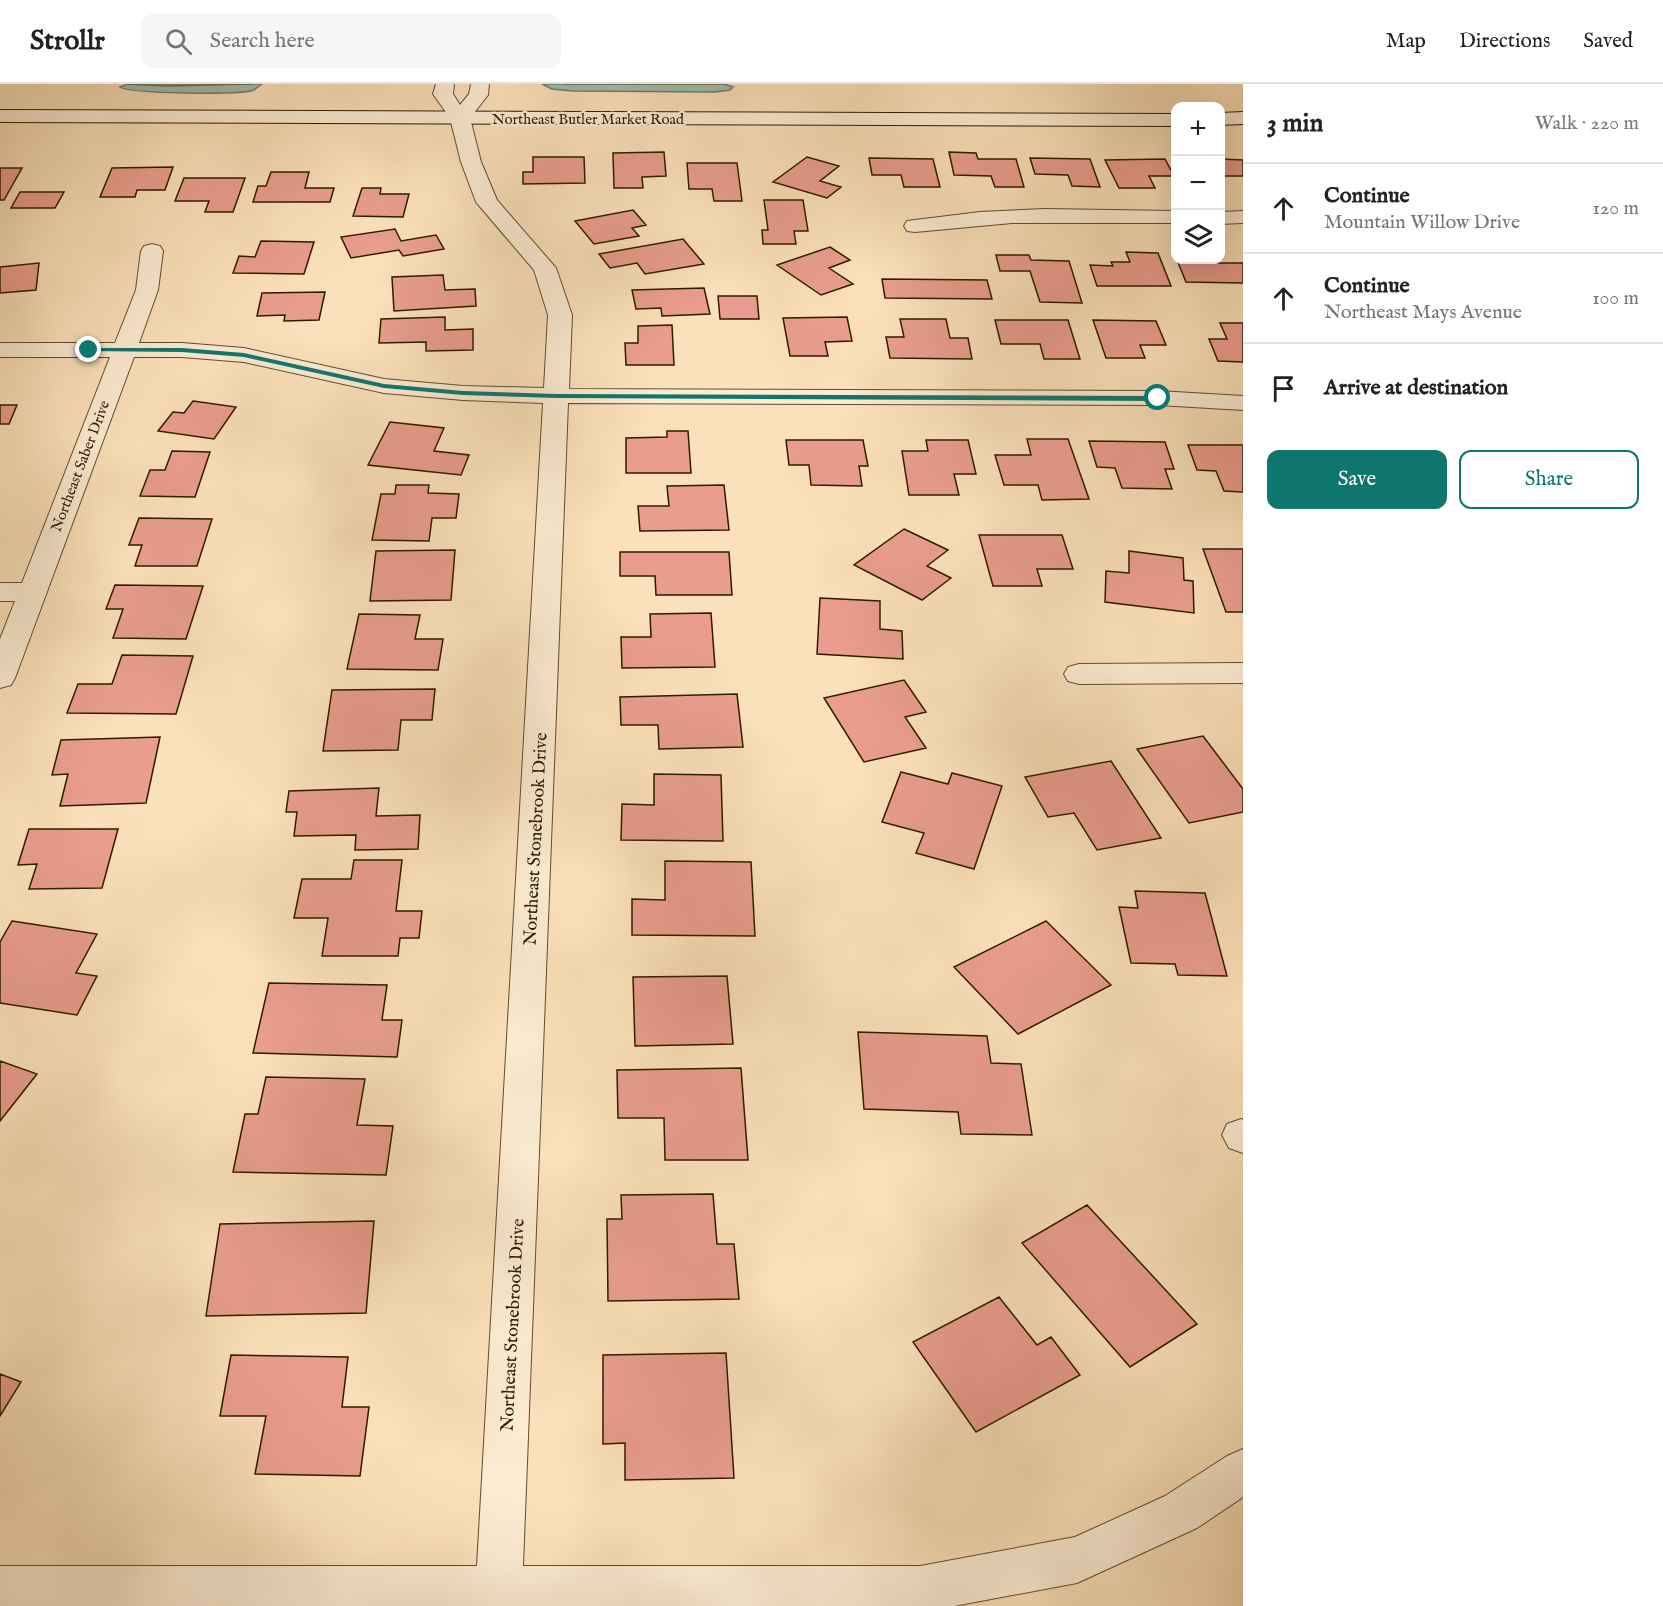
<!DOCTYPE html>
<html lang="en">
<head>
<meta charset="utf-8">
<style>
  body { margin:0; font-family:"IM FELL English",serif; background:#f6f6f6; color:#222 }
  .controls { position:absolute; right:18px; top:18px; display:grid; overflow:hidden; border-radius:12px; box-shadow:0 6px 24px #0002 }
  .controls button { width:54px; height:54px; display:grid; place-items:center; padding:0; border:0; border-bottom:2px solid #e0e0e0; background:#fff; color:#222; font:30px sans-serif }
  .stop { position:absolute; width:18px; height:18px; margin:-14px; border:4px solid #0f766e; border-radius:50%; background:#fff }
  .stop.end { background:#0f766e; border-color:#fff; box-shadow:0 2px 6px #0008 }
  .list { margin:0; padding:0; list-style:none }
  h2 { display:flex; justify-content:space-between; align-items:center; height:78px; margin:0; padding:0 24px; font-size:26px }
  h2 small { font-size:20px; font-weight:400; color:#767676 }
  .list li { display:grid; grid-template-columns:39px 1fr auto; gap:18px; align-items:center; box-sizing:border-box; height:90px; padding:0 24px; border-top:2px solid #e0e0e0 }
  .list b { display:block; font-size:22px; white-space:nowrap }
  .list p { margin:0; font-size:20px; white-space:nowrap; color:#767676 }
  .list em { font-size:20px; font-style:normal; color:#767676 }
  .actions { display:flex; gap:12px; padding:18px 24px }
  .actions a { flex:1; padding:14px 0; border:2px solid #0f766e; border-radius:12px; text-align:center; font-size:21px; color:#0f766e }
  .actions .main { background:#0f766e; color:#fff }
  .icon { flex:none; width:33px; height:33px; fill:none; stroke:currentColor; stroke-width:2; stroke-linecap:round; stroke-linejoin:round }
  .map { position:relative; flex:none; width:1243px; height:1522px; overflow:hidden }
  header { display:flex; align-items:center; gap:36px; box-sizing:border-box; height:84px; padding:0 30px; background:#fff; border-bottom:2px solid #e0e0e0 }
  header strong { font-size:28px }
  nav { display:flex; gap:33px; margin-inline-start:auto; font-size:21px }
  .search { width:420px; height:54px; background:#f6f6f6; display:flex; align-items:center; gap:15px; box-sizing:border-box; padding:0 21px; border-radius:12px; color:#767676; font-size:22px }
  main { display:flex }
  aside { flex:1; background:#fff }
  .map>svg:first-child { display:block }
  .water { fill:#9fbeb0; stroke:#727c6a; stroke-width:1.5 }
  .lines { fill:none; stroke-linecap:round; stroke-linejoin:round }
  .shore { stroke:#666c58; stroke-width:1.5 }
  .building { fill:#ea9d8f; stroke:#2e1a00; stroke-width:1.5 }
  .minor-casing { stroke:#614c2f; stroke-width:2 }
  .secondary-casing { stroke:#2e1a00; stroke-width:2 }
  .minor { fill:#fcecd3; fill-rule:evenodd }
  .secondary { fill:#fcecd3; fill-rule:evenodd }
  .route { fill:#0f766e }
  .labels { text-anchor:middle; stroke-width:4.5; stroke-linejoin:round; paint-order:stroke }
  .far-street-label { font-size:15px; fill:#2e1a00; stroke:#fcecd3 }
  .street-label { font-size:18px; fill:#2e1a00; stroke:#fcecd3 }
</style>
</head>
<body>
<header>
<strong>Strollr</strong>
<div class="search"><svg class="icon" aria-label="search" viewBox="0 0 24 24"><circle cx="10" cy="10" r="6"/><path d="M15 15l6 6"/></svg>Search here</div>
<nav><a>Map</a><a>Directions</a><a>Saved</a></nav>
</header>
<main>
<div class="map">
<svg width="1243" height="1522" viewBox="0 0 1243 1522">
  <rect width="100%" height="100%" fill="#fbe1bb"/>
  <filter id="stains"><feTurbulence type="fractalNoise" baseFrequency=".00333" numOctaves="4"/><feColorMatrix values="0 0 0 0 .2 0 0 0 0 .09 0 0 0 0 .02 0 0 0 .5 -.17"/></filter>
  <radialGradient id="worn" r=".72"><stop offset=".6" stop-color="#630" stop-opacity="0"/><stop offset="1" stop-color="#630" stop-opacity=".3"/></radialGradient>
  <path class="water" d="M128,0H262C259,2 257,4 254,6C242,11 130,10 120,3Z
    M542,0H724L733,3L730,6L715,8L573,7L552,5Z"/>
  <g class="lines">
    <path class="shore" d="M128,0L165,2L252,0
      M563,0H726"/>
  </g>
  <path class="building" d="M664,68L666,92L642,93L643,104H614L613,69Z
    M949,68L976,69L978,75H1016L1024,103H995L991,92L954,91Z
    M533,73H584L585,99L523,100V88H533Z
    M807,73L839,82L820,97L841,103L827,114L773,98Z
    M869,74L933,75L940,103H904L901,91H872Z
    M1030,74L1090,75L1100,103L1072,102L1068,91L1035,90Z
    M1165,75L1174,92H1149L1155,104H1119L1105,76Z
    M1220,75L1243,76V92H1220Z
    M687,79H737L742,117H714L712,105H689Z
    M173,83L165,106H137L135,113H100L112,84Z
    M0,84H22L4,116H0Z
    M271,88H309L305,104H334L330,118H253L258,102H266Z
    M184,94H245L233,128H205L209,117H175Z
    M362,104H381L380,110H409L403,133L353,132Z
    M20,108H64L55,124H11Z
    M764,116H803L808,147H794L796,160H763L762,146H768Z
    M633,126L646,141L632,144L639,152L594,160L575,137Z
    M395,145L401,157L436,151L444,165L403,172L399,166L351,174L341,153Z
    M683,155L704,180L645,190L637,179L610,184L599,170Z
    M261,157L314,158L304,190L233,189L239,172L255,173Z
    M830,163L850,176L829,184L853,200L821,211L777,181Z
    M1126,168L1158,169L1171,202H1097L1090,181L1113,182L1111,178H1130Z
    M996,171H1029L1031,176L1069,177L1082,219L1040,218L1030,187H1000Z
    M1177,176H1210L1212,179H1243V199L1186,198Z
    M39,179L36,206L0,209V183Z
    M443,191L445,206L475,205L476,222L394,227L392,193Z
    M882,195L987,196L992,215L885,214Z
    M704,204L710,230L662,232L661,224L636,225L632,206Z
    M325,208L319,236L284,237L285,231L257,232L262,209Z
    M718,212H757L759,235H720Z
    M445,233V246L473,245V266L426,267V258L379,259L381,235Z
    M847,233L852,257L825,258L828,272H790L783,234Z
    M900,235H946L950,254H968L972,275L890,274L886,253H904Z
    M995,236H1068L1080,275H1044L1040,260H1001Z
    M1093,236L1156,237L1166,261H1140L1145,274H1106Z
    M1220,239H1243V278L1218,277L1209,255H1227Z
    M672,241L674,281H626L625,259H638V242Z
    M193,317L236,323L214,355L158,347L173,328L184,329Z
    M0,321H17L9,340H0Z
    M390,338L444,344L434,367L469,371L461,391L368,381Z
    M667,347H688L691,389H626V354L667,353Z
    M1027,355H1068L1089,415L1042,416L1038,401H1004L995,371H1031Z
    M786,356H863L868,382H859L862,402L811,401L809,381H789Z
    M926,356H968L976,390H954L959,411H909L902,367H928Z
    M1089,357L1165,358L1174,385H1165L1172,405L1122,404L1115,384L1097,383Z
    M1188,361H1243V408L1224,407L1216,387L1197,386Z
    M172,367L210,368L195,413L140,412L150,386H165Z
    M396,401H429L428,409L459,410L456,434H432L429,457L372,456L381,410H395Z
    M724,401L729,446L640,447L638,422H669L667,402Z
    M139,434L212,435L197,482H135L142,461H129Z
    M904,445L948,466L927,482L951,494L922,516L854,481Z
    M979,451H1062L1073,485H1037L1042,502H993Z
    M1203,465H1243V528H1226Z
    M455,466L451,516L370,517L376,467Z
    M1129,467L1183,474L1184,496L1193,497L1194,529L1105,518L1106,487L1129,489Z
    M620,468H729L732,511H656L655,492H620Z
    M115,501L203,502L186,555L113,554L123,525H106Z
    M820,514L880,517V545L902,547L903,575L817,570Z
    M711,529L715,583L622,584L621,553H651L650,530Z
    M359,530L420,531L415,555H443L438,586L347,585Z
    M122,571L193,572L176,630L67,629L78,600H112Z
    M904,596L926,628L905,633L926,664L864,678L824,614Z
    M435,605L432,636H401L398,666L323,667L332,606Z
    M737,610L743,663L659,665L658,641H621L620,613Z
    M1203,652L1243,705V728L1189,739L1137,665Z
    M160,653L146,719L60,722L68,690L52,691L61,656Z
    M1111,677L1161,754L1097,766L1074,729L1048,733L1025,693Z
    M901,688L948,700L952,689L1002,702L974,785L916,769L924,749L882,738Z
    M654,690L721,691L723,757L621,756L622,720L654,721Z
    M379,704L376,732L420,731L418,765L355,766L356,751L294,752L297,728H286L289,707Z
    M29,745H118L102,804L29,805L37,780L18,781Z
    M354,776H402L396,827H422L419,854H400L398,872H322L328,834H294L302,795H351Z
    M665,777L751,778L755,852L632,851V815L665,816Z
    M1135,807L1205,809L1227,892L1178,891L1175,880L1131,879L1119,823L1138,824Z
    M12,837L97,850L76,889L97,892L77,931L0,919V858Z
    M1046,837L1111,901L1018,950L954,883Z
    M727,892L733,960L635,962L633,893Z
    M269,899L387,901L382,936H402L397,973L253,969Z
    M858,948L987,952L991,979L1021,980L1032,1051L961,1050L958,1028L864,1025Z
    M0,977L37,990L0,1037Z
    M741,984L748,1076H665L664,1034H618L617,986Z
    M266,993L365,995L357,1041L393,1042L386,1091L233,1088L245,1030H258Z
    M713,1110L717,1160H734L739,1215L608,1217L607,1135H622L621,1111Z
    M1087,1121L1197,1240L1130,1283L1022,1159Z
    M374,1137L366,1229L206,1232L220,1140Z
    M999,1213L1037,1261L1051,1253L1080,1291L976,1348L913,1258Z
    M726,1269L734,1394L625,1396V1359L603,1360V1271Z
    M231,1271L348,1273L342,1323H369L360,1392L255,1390L266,1332H220Z
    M0,1290L21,1298L0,1332Z"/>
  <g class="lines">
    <defs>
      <path id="minor" d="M436,0H454L453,10L460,21L469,10L471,0H489L488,11L470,34L481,78L497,116L556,184L572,231L569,305L1158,307L1243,312V326L1158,321L568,319L523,1482H920L1075,1453L1165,1412L1227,1372L1243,1365V1413L1197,1444L1077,1499L954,1522H0V1482H477L543,319L463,316L384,309L244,278L182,273H134L15,594L11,601L0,604V555L15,517H0V499H22L110,273H0V259H115L136,206L141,167L144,162L152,160L160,162L163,167L158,206L139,259H182L244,264L384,295L463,302L544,304L548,231L534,186L476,118L461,78L450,34L433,10Z
        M1045,125L1176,127V139H1012L915,148L907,147L904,142L907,137L980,128Z
        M1243,127V139L1220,140V128Z
        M1243,579V599L1079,600L1068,597L1064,590L1068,583L1079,580Z
        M1241,1035L1243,1036V1069L1229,1064L1222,1051L1227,1040Z"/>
      <path id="secondary" d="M0,26L1176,30V42L0,38Z
        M1243,28V40L1220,41V29Z"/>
    </defs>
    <use href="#minor" class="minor-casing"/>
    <use href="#secondary" class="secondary-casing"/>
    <use href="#minor" class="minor"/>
    <use href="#secondary" class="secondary"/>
  </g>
  <path class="route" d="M89,264H182L244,269L384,300L463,307L557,310L1158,312L1162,314L1158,317L557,314L463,311L384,304L244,273L182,268L86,267Z"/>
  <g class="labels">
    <g class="far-street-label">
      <text x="588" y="40">Northeast Butler Market Road</text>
      <text transform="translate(80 382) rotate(-69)" y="5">Northeast Saber Drive</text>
    </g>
    <g class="street-label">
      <text transform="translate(535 755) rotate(-87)" y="6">Northeast Stonebrook Drive</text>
      <text transform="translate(512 1241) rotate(-87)" y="6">Northeast Stonebrook Drive</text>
    </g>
  </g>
  <rect width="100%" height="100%" filter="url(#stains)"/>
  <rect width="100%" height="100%" fill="url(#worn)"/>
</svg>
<div class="controls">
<button>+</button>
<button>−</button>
<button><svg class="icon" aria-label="layers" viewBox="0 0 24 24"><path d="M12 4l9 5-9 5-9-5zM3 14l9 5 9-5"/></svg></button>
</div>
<div class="stop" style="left:1158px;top:314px"></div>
<div class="stop end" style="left:89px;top:266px"></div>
</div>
<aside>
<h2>3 min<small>Walk · 220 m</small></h2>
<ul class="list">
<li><svg class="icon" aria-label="ahead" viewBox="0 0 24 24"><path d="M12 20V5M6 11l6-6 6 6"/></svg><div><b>Continue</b><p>Mountain Willow Drive</p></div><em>120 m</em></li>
<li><svg class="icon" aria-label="ahead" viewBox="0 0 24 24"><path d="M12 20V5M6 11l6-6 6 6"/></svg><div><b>Continue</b><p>Northeast Mays Avenue</p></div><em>100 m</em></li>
<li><svg class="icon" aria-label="arrive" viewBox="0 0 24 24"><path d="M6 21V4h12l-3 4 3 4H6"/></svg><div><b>Arrive at destination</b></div></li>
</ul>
<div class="actions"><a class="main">Save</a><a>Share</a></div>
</aside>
</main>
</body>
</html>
